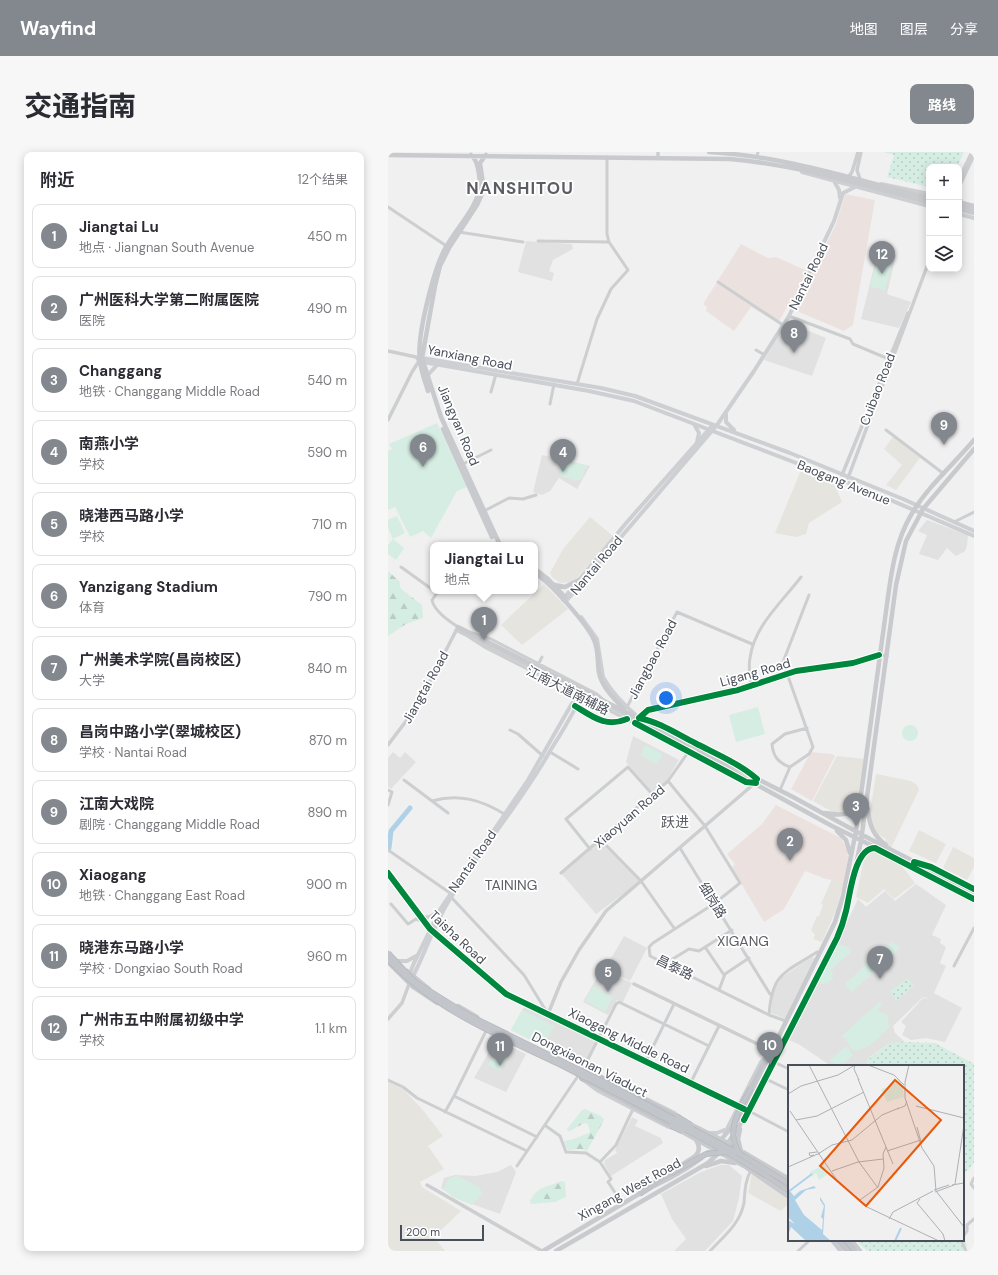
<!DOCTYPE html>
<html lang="zh">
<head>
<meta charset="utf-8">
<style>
  body { margin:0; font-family:"DM Sans","Noto Sans SC",sans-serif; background:#f7f7f7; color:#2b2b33 }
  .controls { position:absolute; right:12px; top:12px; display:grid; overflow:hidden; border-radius:8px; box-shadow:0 2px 10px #0003 }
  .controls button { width:36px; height:36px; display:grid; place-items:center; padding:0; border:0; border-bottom:1px solid #e1e1e2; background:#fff; color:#2b2b33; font:20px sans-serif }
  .scale { position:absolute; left:12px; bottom:10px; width:84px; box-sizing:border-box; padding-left:4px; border:2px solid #494f5a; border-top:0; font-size:11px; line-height:14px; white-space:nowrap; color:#494f5a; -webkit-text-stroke:3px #fff; paint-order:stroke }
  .you { position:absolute; left:278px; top:546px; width:14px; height:14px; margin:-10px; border:3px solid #fff; border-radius:50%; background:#1a73e8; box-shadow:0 0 0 6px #1a73e833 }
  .badge { display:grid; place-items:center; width:26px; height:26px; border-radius:50%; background:#83878e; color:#fff; font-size:13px; font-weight:700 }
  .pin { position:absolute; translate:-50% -33px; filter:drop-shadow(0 1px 2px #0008) }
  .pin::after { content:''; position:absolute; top:21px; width:14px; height:12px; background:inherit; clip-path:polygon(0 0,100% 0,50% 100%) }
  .popup { position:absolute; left:42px; top:390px; width:108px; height:52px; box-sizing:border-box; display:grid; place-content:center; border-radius:8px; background:#fff; filter:drop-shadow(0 1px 3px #0005); font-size:13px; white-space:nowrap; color:#7c7c81 }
  .popup b { font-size:15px; color:#2b2b33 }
  .popup::after { content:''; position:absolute; left:50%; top:100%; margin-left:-8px; border:8px solid transparent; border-top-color:#fff }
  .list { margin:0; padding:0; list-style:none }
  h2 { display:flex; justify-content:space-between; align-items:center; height:52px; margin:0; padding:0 16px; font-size:17px }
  h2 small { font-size:13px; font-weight:400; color:#7c7c81 }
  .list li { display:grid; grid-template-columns:26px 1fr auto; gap:12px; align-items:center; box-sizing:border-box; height:64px; margin:0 8px 8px; padding:0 8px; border:1px solid #e1e1e2; border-radius:8px }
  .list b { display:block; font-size:15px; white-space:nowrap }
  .list p { margin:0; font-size:13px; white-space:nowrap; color:#7c7c81 }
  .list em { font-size:13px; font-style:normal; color:#7c7c81 }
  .icon { flex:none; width:22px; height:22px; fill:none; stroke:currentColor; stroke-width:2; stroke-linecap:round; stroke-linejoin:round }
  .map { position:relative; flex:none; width:586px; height:1099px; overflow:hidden; border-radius:8px }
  header { display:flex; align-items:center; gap:24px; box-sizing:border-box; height:56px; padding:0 20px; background:#83878e; color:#fff }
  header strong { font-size:19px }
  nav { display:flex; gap:22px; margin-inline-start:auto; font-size:14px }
  .intro { display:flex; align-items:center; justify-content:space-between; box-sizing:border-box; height:96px; padding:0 24px }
  h1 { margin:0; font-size:28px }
  .button { padding:10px 18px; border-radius:8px; background:#83878e; color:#fff; font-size:14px; font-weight:700 }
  main { display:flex; gap:24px; padding:0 24px }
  aside { flex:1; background:#fff; border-radius:8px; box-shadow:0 2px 10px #0003 }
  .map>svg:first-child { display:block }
  .commercial { fill:#e5e4de }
  .education { fill:#e2e1e1 }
  .medical { fill:#ebe2df }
  .grass { fill:#d6ede3 }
  .forest { fill:url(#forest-firs) }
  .park { fill:url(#park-dots) }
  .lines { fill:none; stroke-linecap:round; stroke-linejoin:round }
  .river { stroke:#aed1e8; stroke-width:5 }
  .trunk-casing { stroke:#b5b8be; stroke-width:6 }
  .minor { stroke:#ccced0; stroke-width:3 }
  .tertiary { stroke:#ccced0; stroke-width:3.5 }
  .secondary { stroke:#cdcfd2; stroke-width:4 }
  .primary { stroke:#c8cacd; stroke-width:4.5 }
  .trunk { stroke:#c2c5c9; stroke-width:4.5 }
  .trunk-bridge-casing { stroke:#b5b8be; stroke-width:6; stroke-linecap:butt }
  .primary-bridge { stroke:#c8cacd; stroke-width:4.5 }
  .trunk-bridge { stroke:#c2c5c9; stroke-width:4.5 }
  .cycleway-casing { stroke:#fff; stroke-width:8 }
  .cycleway { stroke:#00873e; stroke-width:6 }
  .labels { text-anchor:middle; stroke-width:3.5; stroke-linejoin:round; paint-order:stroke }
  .street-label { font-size:13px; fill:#494f5a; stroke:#fff }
  .neighbourhood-label { font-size:14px; fill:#5c5e63; stroke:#fff }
  .district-label { font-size:17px; font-weight:bold; letter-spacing:1px; fill:#5c5e63; stroke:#fff }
  .inset-river { fill:none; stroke:#aed1e8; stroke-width:2 }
  .inset-road { fill:none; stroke:#adb0b4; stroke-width:1 }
  .view { fill:#e8590c; fill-opacity:0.15; stroke:#e8590c; stroke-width:2 }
  .inset-edge { fill:none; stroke:#494f5a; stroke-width:2 }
</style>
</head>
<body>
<header>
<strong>Wayfind</strong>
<nav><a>地图</a><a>图层</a><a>分享</a></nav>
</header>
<div class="intro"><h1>交通指南</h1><a class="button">路线</a></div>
<main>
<aside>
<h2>附近<small>12个结果</small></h2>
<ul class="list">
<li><span class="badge">1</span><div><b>Jiangtai Lu</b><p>地点 · Jiangnan South Avenue</p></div><em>450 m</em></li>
<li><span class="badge">2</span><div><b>广州医科大学第二附属医院</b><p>医院</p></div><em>490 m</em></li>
<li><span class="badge">3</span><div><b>Changgang</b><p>地铁 · Changgang Middle Road</p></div><em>540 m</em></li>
<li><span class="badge">4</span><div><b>南燕小学</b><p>学校</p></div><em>590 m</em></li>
<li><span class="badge">5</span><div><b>晓港西马路小学</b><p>学校</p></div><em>710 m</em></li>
<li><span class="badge">6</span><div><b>Yanzigang Stadium</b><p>体育</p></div><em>790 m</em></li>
<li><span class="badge">7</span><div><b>广州美术学院(昌岗校区)</b><p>大学</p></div><em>840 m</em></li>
<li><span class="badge">8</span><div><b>昌岗中路小学(翠城校区)</b><p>学校 · Nantai Road</p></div><em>870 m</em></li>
<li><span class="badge">9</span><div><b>江南大戏院</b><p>剧院 · Changgang Middle Road</p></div><em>890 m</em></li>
<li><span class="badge">10</span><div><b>Xiaogang</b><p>地铁 · Changgang East Road</p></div><em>900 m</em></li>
<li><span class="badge">11</span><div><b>晓港东马路小学</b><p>学校 · Dongxiao South Road</p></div><em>960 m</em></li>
<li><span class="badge">12</span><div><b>广州市五中附属初级中学</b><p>学校</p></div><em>1.1 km</em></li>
</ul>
</aside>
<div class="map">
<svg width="586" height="1099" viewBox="0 0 586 1099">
  <defs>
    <pattern id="forest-firs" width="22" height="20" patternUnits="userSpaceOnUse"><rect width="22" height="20" fill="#d6ede3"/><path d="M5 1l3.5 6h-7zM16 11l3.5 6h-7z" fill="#b9cdc5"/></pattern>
    <pattern id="park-dots" width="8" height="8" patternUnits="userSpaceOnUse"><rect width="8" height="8" fill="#d6ede3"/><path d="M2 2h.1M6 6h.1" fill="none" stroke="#b9cdc5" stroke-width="1.8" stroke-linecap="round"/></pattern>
  </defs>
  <rect width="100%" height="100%" fill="#f0f0f0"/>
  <path class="commercial" d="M505,285L532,306L508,338L498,333L514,313L496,297Z
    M413,318L446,331L454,350L421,371L418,382L408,385L387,381Z
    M202,365L225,384L188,427L182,430L172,431L164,425L162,421L175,397Z
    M156,432L180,457L134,493L113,473Z
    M449,604L477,607L471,648L462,660L448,662L425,649Z
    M488,622L523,629L529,633L531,638L503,696L497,692L498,687L489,682L485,676L482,661Z
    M531,678L558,692L548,711L521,699Z
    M565,695L586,706V715L579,728L555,716Z
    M480,700H486L513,713L527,731L506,747L496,737L480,751L468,745L477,703Z
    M444,727L456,730L448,758L434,790L425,787L427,783L423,778L429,764L433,765L431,764L435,753L433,752Z
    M0,930L15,937L34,957L55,984L40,994L56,1017L32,1030L34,1035L73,1059L46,1085L57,1099H0Z
    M364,1021L383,1033L401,1047V1051L393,1059L360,1041Z"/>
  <path class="education" d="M138,89L184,92L185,97L165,108L161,119L166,121L164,129L130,120Z
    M490,99L508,103L499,142L523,150L511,176L473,167Z
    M399,170L438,186L424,224L376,208Z
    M154,303L177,308L202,314L189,337L171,326L162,339L154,343L145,340Z
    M539,368L580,383L579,394L577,399L568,404L559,396L550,408L531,402L539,383L530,379Z
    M245,584L291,608L279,628L264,640L238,610Z
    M5,600L12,606L17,600L28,610L3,637L0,634V606Z
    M213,688L253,729L208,762L173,721Z
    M528,732L558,753L544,783L553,787L552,791L558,795L552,811L558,814L546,841L574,856L557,890L538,886L523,888L514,883L518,874L513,870L535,846L542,847L535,845L505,874L507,881L517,890L502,891L480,906L479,914H443L412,893L399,887L448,794L470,747L478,755L497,739L507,749Z
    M236,784L259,796L242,829L217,817Z
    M424,805L428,807L398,867L383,861L385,840L394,825Z
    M214,817L244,831L235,850L229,848L220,863L195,850Z
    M138,851L210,886L196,914L123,878Z
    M108,888L138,902L118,940L86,926Z
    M244,965L250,968L247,974L273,986L275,991L223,1024L216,1012L217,1008L229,1001L227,998Z
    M123,1013L128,1020L112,1062L67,1046L53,1036L56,1026L67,1023L87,1024L109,1020Z
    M332,1013H341L354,1024L351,1046L345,1069L317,1099H286L298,1087L284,1067L273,1042L313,1020Z"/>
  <path class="medical" d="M457,42L487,48L465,173L456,179L399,155L390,171L363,155L346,179L318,159L319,155L315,152L353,92L380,106L388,105L424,121L448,72Z
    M423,600L444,602L447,604L424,649L403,637Z
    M388,653L453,686L459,697L460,706L456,730L438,727L417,719L396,757L376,770L344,716L347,712L339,702L374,672Z"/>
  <path class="grass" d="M491,100L506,104L497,138L482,135Z
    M49,271L79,335L69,339L43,386L35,379L22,385L7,355L0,358V299L4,297L1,292Z
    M172,307L199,314L198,318L195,317L196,321L194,327L188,329L173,324L170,318L174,311L171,310Z
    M9,364L17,381L5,387L16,396L8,408L0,402V393L5,387L0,376V368Z
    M370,555L377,582L348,590L341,563Z
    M514 581a8 8 0 1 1 16 0a8 8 0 1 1-16 0Z
    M257,593L275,602L269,612L252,604Z
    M505,789L512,797L491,815L484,807Z
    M449,792L460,795L464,799L444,817L445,826L439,832L438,830L435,832L430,830Z
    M481,810L488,818L464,840L457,832Z
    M205,834L225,845L217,860L197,849Z
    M491,850L494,853L489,858L499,863L501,875C493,885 461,916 459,885L456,887L454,884Z
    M134,858L166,874L155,894L123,878Z
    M111,893L123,899L112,919L100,913Z
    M458,894L465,903L453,914H448L442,908Z
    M70,1024L91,1035L94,1041L84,1053L65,1045L56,1037L61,1026Z"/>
  <path class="forest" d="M0,419L12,430V436L34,453L35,466L18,472L0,484Z
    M197,957L213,964L216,968L199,999L193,997L180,998L176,990L179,988H183L201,981L202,978L199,971C191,972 187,978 180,979L179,977L194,958Z
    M173,1029L177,1030L178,1045L167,1050L143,1052L142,1049C150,1033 159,1036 173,1029Z"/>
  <path class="park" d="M495,0H576L569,15H541V35L499,25L506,3Z
    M519,826L526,833L508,850L506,848L507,846L502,840Z
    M517,890L547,891L586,912V1011L575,1023V914H479L480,907L502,891Z
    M575,1085L579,1093L578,1099H479L468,1088H575Z"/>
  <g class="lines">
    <path class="river" d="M1,696L3,679L22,656"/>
    <defs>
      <path id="trunk" d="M194,926L283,974
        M213,926L290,965
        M363,936L376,910L384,899
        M379,1024L401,1039
        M253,1041L282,1022
        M451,1088L460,1099
        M458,1088L467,1099"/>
    </defs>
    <use href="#trunk" class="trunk-casing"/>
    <path class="minor" d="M369,4L370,0
      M0,55L60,95
      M71,80L135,90
      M150,89L221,90
      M330,130L395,173
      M401,164L462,187L465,192L503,208
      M368,198L375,202
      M189,232L209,167L223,137L240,118L221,90L219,82V5
      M103,240L108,222
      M162,252L166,232
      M498,278L556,322
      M75,312L103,298
      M96,359L121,346L135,347L148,343
      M566,370L586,360
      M13,415L45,438
      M46,439L49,441L44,448C46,459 61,469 70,475
      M84,481L103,487L209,542L218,550
      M81,485L98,496L362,630
      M150,513L154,505
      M363,534C362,525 360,515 362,506C366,474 394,450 413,425
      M184,552C203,564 216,577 239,567
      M239,555L289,460L364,492
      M253,566L263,569L365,623
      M122,578L130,582L155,604
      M162,600L190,617
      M402,615L421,602L425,595L395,510L421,443
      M16,628L60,661
      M280,629L317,674L352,731L327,751L265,791L261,795L262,804L381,863L398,869
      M0,638L4,640L0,653
      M392,638L402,615C390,611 385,604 384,592L397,582L419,576
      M44,649C71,641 94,648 118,663
      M213,688L253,729L286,776
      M292,696L382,842
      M202,697L178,667L240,615L265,643
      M0,698L62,741
      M537,713L586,737
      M532,719L586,747
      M173,721L280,629L301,599
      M63,745L136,823L160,862
      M3,752L20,772L28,767L36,770
      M317,795L336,823
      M278,811L301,797L311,799L344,778
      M566,814L586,776
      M331,838L337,822L361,806
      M381,863C384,820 397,821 429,800L432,801
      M98,879L66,944L149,985
      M258,909L286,852
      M386,910L401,917
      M195,917L228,852L231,850L321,894
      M378,927L401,938
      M0,928L15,935L29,946L139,999
      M303,930L331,874
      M361,959L401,980
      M57,960L66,944
      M158,974L172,984L178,1000L198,1001L212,1010
      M129,1014L190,924
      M586,1026L583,1032L586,1036
      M234,1051L220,1030L223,1027L212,1010L228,993L245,957
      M575,1085L579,1079V1073L586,1067
      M573,1088L578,1099
      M322,1099C335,1085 352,1072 356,1051C357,1039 357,1029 363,1018
      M410,1099L422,1088"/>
    <path class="tertiary" d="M270,5V0
      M461,24L464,20L470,0
      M472,27L469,18L473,0
      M571,27L584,0
      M571,35L586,3
      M571,44L574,51
      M0,199L28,205L31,209L24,220L0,268
      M454,323L520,161
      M460,326L541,109
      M49,441L52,439
      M68,478L191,539
      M251,566L260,558L350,538L417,517L465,511L491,503L499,504
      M0,593L28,556L70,475
      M0,721L42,777L118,842L353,955
      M33,765H41L52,759
      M246,832L384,899
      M160,862L173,830L191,798L218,759L367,631
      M0,867L14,851L21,832
      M219,927L287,961
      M198,930L210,939L280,975
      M39,1033L154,1099"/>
    <path class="secondary" d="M414,20L541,54
      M446,29L451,38L452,46
      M493,32L541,42
      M571,62L586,66
      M34,206L213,236L247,244L402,301L515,347L586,379
      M35,210L201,239L246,249L484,340L586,384
      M39,224L49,213
      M338,262V270L346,278
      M306,272L311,281L309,290
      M176,446L239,370L323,275
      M175,448H179L329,273L366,219L401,164L446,69L455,41L467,35
      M193,465L209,487L215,525C224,541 237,554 250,565
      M194,537C195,547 169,588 162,599C133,651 93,696 62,747C45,774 36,805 21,832L22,821L26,811L53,756L140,628L190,541Z
      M193,541L246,567
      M10,809H19L28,804
      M321,981H329L339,977
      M337,981L373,910L382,900"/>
    <path class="primary" d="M321,0C397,4 468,28 541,46
      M0,3L342,7C410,13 475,33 541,50
      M98,3L92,11L95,31L94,42L89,53L61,96L52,114L47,134L34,206L53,265L112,393
      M574,51L586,54
      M40,239C37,229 33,219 32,209C28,186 46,115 58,95C68,77 85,60 91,40C93,31 91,9 83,3
      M55,277L104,385
      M147,417L160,427L177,445
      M147,421C162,430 199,472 206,488C211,498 209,510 211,521C214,535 226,547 236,557
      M167,433L177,435L191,428
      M70,475L405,645L482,687L586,740
      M247,571L251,566
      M268,578L299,594
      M309,600L444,674L586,744
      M480,657C481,672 485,684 498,693
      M437,661C453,664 463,664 472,650
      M449,679L458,688L462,701
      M471,710L478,699L487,696
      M0,810L25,835L49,851
      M19,819L41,837
      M70,854L89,865
      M193,916L213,926
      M300,971L340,991L401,1027
      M352,977L350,987L353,999
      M291,978L356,1014L401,1045
      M318,1014L333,1009L347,1011
      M266,1034C305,1015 324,1002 350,967L447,770L455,744L468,679L499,452C503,422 507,390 523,363C539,335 565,313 586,288
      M259,1035L306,1005C312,1000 312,994 308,988
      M444,1088L453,1099
      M463,1088L472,1099
      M155,1099L256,1039
      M168,1099L320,1011L338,994L361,959L449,786L458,760L473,689L508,433L518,389L535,357L586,297"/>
    <use href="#trunk" class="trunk"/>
    <defs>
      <path id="trunk-bridge" d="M0,801L27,830L80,863L228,936L357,1005L401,1032
        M0,807C47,859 115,885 177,915C245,950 314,984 379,1024
        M290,965L303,973
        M283,974L294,979
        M352,1002C336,980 352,956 363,936
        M282,1022L318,1002L338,1000"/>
    </defs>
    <use href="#trunk-bridge" class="trunk-bridge-casing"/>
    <path class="primary-bridge" d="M571,54L586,57
      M571,57L586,61"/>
    <use href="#trunk-bridge" class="trunk-bridge"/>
    <defs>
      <path id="cycleway" d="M187,554C205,565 218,576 239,567
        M251,566L260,558L350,538L408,519L465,511L491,503
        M251,566C271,570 289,582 307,591C328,602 352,612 369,627
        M247,571L358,630L368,631
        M526,710L543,715L586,737
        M0,721L42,777L118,842L356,957
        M356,968L449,786C453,777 456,768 458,759C462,744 466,696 487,696L586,747"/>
    </defs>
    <use href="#cycleway" class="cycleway-casing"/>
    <use href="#cycleway" class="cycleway"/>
  </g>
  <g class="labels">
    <g class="street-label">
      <text transform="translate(420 124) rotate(-64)" y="5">Nantai Road</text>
      <text transform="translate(82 205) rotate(11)" y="5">Yanxiang Road</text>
      <text transform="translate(489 237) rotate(-69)" y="5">Cuibao Road</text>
      <text transform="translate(71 273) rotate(67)" y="5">Jiangyan Road</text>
      <text transform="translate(456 330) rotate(22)" y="5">Baogang Avenue</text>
      <text transform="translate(208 413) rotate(-50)" y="5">Nantai Road</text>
      <text transform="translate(264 507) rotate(-62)" y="5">Jiangbao Road</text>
      <text transform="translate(367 520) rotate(-16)" y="5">Ligang Road</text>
      <text transform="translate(37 535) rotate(-61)" y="5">Jiangtai Road</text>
      <text transform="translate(180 538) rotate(27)" y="5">江南大道南辅路</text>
      <text transform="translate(241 664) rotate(-41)" y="5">Xiaoyuan Road</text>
      <text transform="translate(84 709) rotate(-55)" y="5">Nantai Road</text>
      <text transform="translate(325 748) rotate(58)" y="5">细岗路</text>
      <text transform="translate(70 785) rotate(43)" y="5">Taisha Road</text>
      <text transform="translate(287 815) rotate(26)" y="5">昌泰路</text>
      <text transform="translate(241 888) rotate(26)" y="5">Xiaogang Middle Road</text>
      <text transform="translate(202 912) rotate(27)" y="5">Dongxiaonan Viaduct</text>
      <text transform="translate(241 1037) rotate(-29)" y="5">Xingang West Road</text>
    </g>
    <g class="neighbourhood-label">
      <text x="287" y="675">跃进</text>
      <text x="123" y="738">TAINING</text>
      <text x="355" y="794">XIGANG</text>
    </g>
    <g class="district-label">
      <text x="132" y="42">NANSHITOU</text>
    </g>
  </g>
  <g transform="translate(400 913)">
    <rect width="176" height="176" fill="#f0f0f0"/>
    <path d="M110,13L114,18L116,32L99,37L93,24L103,21ZM36,100L40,109L31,115L28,108L24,112L22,107Z" fill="#d6ede3"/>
    <path d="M26,121L28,123L18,125L7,135L16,150L34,165L35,154L33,152L36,141L32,135V132L37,140L35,169L43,176H18L3,162L0,170V155L7,159L0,152V124L6,131L12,126Z" fill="#aed1e8"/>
    <path class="inset-river" d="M0,127L24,109M107,176L113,163"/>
    <path class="inset-road" d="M21,0L71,97L90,123M67,0L66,4L71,15M80,0L106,10L116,20M121,0L117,17V33L134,83L146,101L148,126L176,162M70,14L105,99M0,29L13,21L50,10L67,0M128,41L176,53M109,44L117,41L119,36M2,46L48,114L79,142L151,176M8,55L29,51L76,27M129,62L133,77M99,86L133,75M30,89L44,80L64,75L94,50L111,43M26,90L22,91L21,88L29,87M0,102L32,88M44,106L70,97L95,94M167,119L176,60M164,120L176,118M146,125L161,120M147,127L166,120M132,134L129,138L155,169L157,176M72,135L90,122L96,103L95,89L98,82M101,154L105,147L145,126"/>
    <path class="view" d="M107,15L153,55L78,141L32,101Z"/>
    <rect width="176" height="176" class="inset-edge"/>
  </g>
</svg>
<div class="controls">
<button>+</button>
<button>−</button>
<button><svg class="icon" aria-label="layers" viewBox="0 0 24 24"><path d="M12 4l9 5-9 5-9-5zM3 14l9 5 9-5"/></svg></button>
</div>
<div class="scale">200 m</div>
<div class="you"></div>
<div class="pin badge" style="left:96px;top:488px">1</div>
<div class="popup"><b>Jiangtai Lu</b>地点</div>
<div class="pin badge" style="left:402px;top:709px">2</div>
<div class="pin badge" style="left:468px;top:674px">3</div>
<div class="pin badge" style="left:175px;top:320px">4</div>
<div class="pin badge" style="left:220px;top:840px">5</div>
<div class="pin badge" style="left:35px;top:315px">6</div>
<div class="pin badge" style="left:492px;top:827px">7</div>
<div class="pin badge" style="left:406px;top:201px">8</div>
<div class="pin badge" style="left:556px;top:293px">9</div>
<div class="pin badge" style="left:382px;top:913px">10</div>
<div class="pin badge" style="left:112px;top:914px">11</div>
<div class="pin badge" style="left:494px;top:122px">12</div>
</div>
</main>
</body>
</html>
